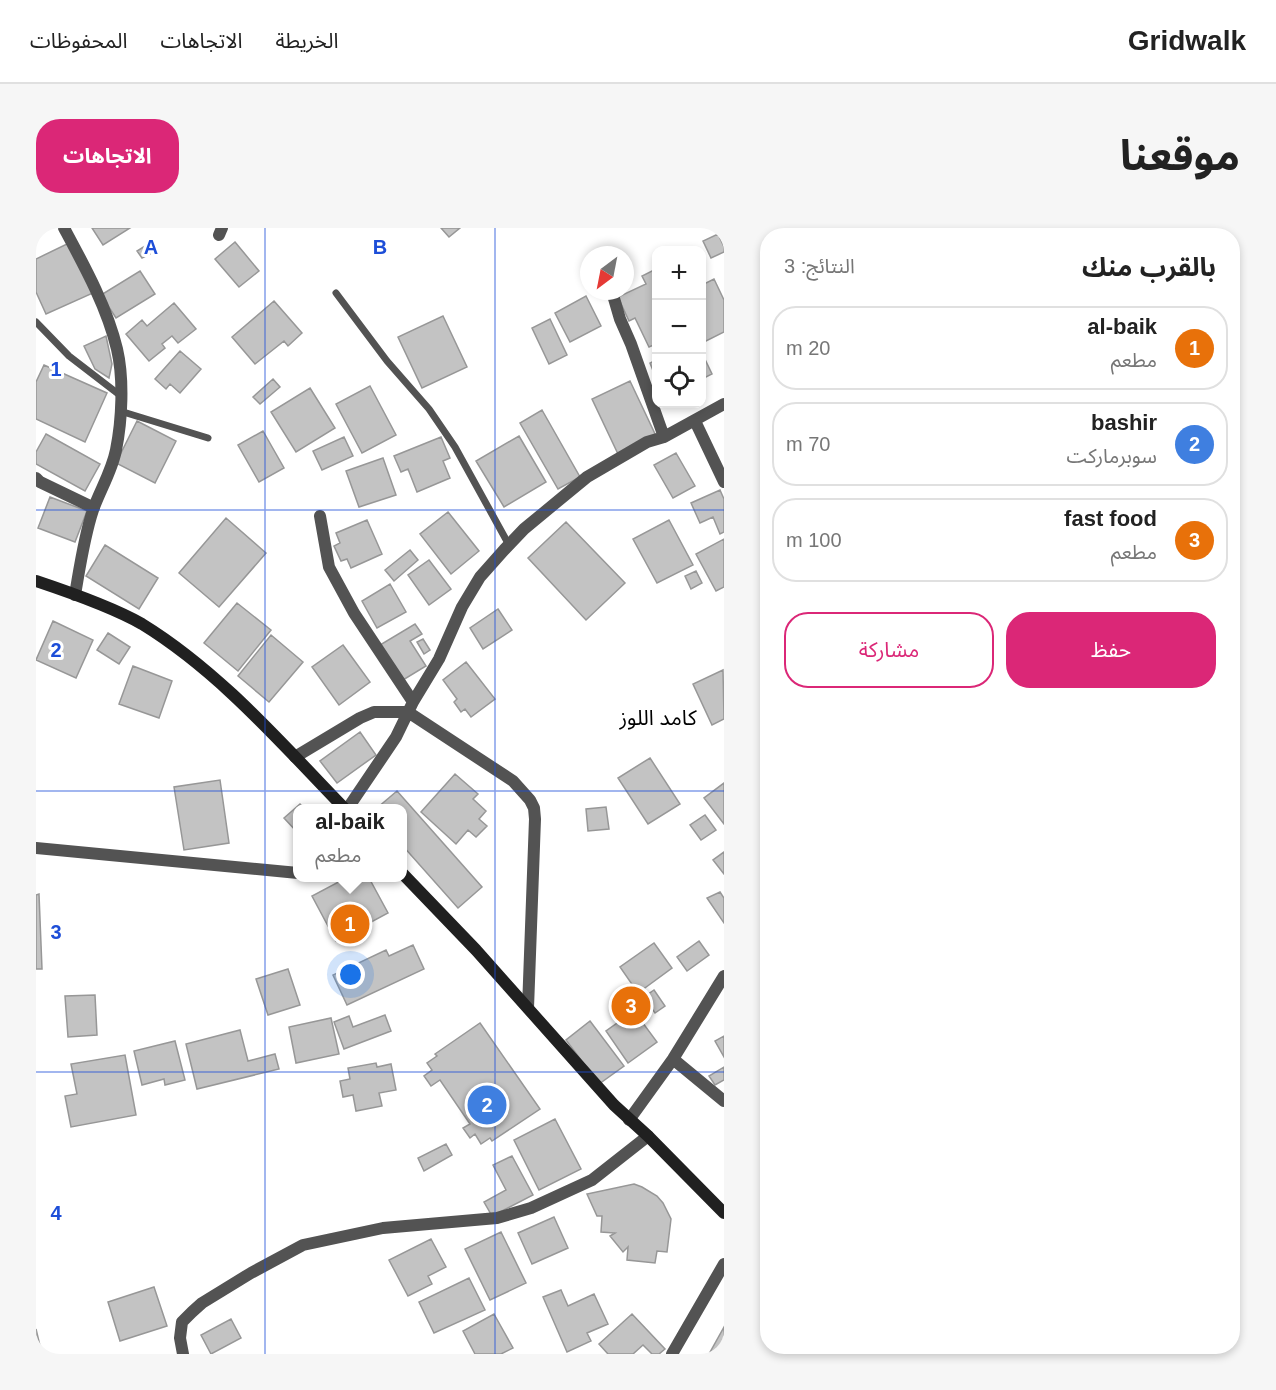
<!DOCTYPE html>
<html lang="ar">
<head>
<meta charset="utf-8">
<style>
  body { margin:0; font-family:Helvetica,"Noto Sans Arabic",sans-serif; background:#f6f6f6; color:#222; direction:rtl }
  .controls { position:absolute; right:18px; top:18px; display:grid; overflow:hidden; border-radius:12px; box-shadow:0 3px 9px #0003 }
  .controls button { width:54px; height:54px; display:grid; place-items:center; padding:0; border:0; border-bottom:2px solid #e0e0e0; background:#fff; color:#222; font:30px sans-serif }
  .compass { position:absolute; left:544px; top:18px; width:54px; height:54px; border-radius:50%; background:#fff; box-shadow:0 3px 9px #0003; rotate:212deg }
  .you { position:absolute; left:315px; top:747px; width:21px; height:21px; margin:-15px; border:4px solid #fff; border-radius:50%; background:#1a73e8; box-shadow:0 0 0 9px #1a73e833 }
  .badge { display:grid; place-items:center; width:39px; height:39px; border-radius:50%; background:#db2777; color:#fff; font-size:20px; font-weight:700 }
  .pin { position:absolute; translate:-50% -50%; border:3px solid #fff; box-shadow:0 2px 6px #0006 }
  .popup { position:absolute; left:257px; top:576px; width:114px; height:78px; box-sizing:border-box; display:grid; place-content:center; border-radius:12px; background:#fff; filter:drop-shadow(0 2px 4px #0005); font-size:20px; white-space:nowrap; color:#767676 }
  .popup b { font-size:22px; color:#222 }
  .popup::after { content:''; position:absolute; left:50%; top:100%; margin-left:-12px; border:12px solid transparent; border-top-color:#fff }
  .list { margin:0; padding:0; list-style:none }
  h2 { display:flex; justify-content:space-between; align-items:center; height:78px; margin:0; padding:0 24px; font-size:26px }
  h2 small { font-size:20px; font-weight:400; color:#767676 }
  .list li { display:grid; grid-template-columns:39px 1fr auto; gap:18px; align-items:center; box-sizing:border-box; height:84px; margin:0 12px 12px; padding:0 12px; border:2px solid #e0e0e0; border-radius:24px }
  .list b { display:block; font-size:22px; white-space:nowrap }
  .list p { margin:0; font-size:20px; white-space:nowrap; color:#767676 }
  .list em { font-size:20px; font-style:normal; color:#767676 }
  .actions { display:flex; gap:12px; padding:18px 24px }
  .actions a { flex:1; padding:14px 0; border:2px solid #db2777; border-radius:24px; text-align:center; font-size:21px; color:#db2777 }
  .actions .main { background:#db2777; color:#fff }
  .icon { flex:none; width:33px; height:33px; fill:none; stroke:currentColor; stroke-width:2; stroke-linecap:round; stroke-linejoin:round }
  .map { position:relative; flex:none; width:688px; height:1126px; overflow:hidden; direction:ltr; border-radius:24px }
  header { display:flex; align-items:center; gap:36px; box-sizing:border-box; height:84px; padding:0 30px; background:#fff; border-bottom:2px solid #e0e0e0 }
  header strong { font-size:28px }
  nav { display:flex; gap:33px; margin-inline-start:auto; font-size:21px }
  .intro { display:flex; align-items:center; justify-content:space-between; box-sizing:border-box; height:144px; padding:0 36px }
  h1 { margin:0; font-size:42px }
  .button { padding:15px 27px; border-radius:24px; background:#db2777; color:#fff; font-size:21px; font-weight:700 }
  main { display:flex; gap:36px; padding:0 36px }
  aside { flex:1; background:#fff; border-radius:24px; box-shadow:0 3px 9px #0003 }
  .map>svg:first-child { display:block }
  .building { fill:#c3c3c3; stroke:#979797; stroke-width:1.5 }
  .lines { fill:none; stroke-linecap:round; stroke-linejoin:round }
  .lane { stroke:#535353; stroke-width:7 }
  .street { stroke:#535353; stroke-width:12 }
  .secondary { stroke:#202020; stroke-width:12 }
  .grid { fill:none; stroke:#1d4ed8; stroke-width:1.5; stroke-opacity:0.55 }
  .labels { text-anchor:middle; stroke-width:6; stroke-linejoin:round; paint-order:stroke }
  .quarter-label { font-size:21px; fill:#000; stroke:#fff }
  .grid-label { font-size:20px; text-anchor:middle; font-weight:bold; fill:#1d4ed8; stroke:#fff; stroke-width:6; stroke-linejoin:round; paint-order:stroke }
</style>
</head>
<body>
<header>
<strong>Gridwalk</strong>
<nav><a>الخريطة</a><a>الاتجاهات</a><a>المحفوظات</a></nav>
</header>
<div class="intro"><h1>موقعنا</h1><a class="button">الاتجاهات</a></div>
<main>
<aside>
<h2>بالقرب منك<small>النتائج: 3</small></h2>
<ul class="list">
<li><span class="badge" style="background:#e8710a">1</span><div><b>al-baik</b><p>مطعم</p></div><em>20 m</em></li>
<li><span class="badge" style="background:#3f7fe0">2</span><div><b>bashir</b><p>سوبرماركت</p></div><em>70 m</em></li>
<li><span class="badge" style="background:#e8710a">3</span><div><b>fast food</b><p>مطعم</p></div><em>100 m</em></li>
</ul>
<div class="actions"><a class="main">حفظ</a><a>مشاركة</a></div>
</aside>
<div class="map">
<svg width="688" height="1126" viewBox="0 0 688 1126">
  <rect width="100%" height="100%" fill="#fff"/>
  <path class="building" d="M56,0H94L67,17Z
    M405,0H424L413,9Z
    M682,6L688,19V24L675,30L667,13Z
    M199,14L223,43L203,59L179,31Z
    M33,15L57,65L10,86L0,64V31Z
    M109,18L114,26L106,30L101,23Z
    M620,41V116L613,119L599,90L593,93L582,69L610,56L606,48Z
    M104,43L119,66L80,90L65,67Z
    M678,51L688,72V104L666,115V57Z
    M550,68L565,98L534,114L519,85Z
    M238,73L266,105L252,118L248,113L219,136L196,109Z
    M138,75L160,101L142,115L136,108L126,116L129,120L113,133L90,106L106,92L111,98Z
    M407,88L431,139L386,160L362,109Z
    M514,91L531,127L513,136L496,100Z
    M70,108L76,136L73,150L59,141L48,118Z
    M144,123L165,141L144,165L134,156L130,161L119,151Z
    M666,125L676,146L666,151Z
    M620,132V150L614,135Z
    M8,137L71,165L49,214L0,191V154Z
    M237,151L244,159L224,176L217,169Z
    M594,153L620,208L582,226L556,171Z
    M334,158L360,207L326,225L300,176Z
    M274,160L299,200L260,224L235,184Z
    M506,182L544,249L522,261L484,195Z
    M101,193L140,213L119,255L80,235Z
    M227,203L248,240L223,254L202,217Z
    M10,206L64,236L49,263L0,236V224Z
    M483,208L510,254L468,279L440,233Z
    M308,209L317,228L286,242L277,223Z
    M405,209L414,230L407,233L414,250L381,264L372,241L365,244L358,228Z
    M640,225L659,258L637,270L618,237Z
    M347,230L360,267L323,279L310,243Z
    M684,262L688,271V304L684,306L677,289L664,295L655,275Z
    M14,269L51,283L39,314L2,300Z
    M412,284L443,323L415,346L384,306Z
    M190,290L230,325L183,379L143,345Z
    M331,292L346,326L315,340L311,331L305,333L298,318L304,315L300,305Z
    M633,292L657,337L621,355L597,311Z
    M530,294L589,355L550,392L492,330Z
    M688,311V359L680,363L660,326Z
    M69,317L122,350L103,381L50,348Z
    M374,322L382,332L358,353L349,342Z
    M393,332L415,361L393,377L372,347Z
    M660,343L666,355L655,361L649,348Z
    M354,356L370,384L341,400L326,373Z
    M201,375L235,402L202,443L168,415Z
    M462,381L476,402L447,421L434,400Z
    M17,393L57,412L40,450L0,432Z
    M379,396L386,406L374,413L390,438L367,452L344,417Z
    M72,405L94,419L83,436L61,422Z
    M235,407L267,434L233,474L202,448Z
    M387,411L394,422L388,426L381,414Z
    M307,417L334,454L303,477L276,439Z
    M430,434L459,471L435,489L429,481L425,484L418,474L421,471L407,452Z
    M97,438L136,453L123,490L83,476Z
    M687,442L688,491L676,497L657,456Z
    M324,504L340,527L301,555L284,533Z
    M614,530L644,576L612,596L582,550Z
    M419,546L442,566L437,571L450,583L443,591L451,598L440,609L432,602L420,616L385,584Z
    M184,552L193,615L148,622L138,559Z
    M688,555V596L668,570Z
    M361,563L446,659L422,680L366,617V580H341Z
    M264,576L268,580H262V605L248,590Z
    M570,579L573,601L552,603L550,581Z
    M669,587L680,602L665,612L654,597Z
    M688,624V646L677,632Z
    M310,650H333L352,685L300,713L276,668Z
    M684,664L688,670V695L671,670Z
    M3,666L6,741H0V667Z
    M663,713L673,727L651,743L641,729Z
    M618,715L636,740L602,765L584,739Z
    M377,717L388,741L311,777L297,747L350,722L353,728Z
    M252,741L264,777L232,787L220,751Z
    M618,762L629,778L619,785L608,769Z
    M596,764L604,775L594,782L586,771Z
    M59,767L61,807L32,809L29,768Z
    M598,783L621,814L592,835L570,803Z
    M349,787L355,803L308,821L298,794L313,788L317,799Z
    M295,790L303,826L260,835L253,799Z
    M554,793L588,838L563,856L530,812Z
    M444,795L504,881L456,913L454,910L445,916L439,906L434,910L427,900L434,896L404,852L395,858L388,848L396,842L391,835L401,828L399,826Z
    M204,802L212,833L239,826L243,841L161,861L150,816Z
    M688,808V829L679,813Z
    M139,813L149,852L129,857L128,851L106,857L98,823Z
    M89,827L100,887L35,899L29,868L41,866L35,836Z
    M340,835L341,839L355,836L360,862L343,865L346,878L320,883L317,867L307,869L304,853L314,851L312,840Z
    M688,839V852L679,857L673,848Z
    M519,891L545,941L503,962L478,912Z
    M410,916L416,927L388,943L382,930Z
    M476,928L497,967L456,988L448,974L470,962L457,937Z
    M598,956L606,959L621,968L627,975L635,991L631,1024L621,1023L619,1035L591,1032L592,1019L587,1024L574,1008L579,1005L565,1004L566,988H561L551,966Z
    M518,989L532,1020L496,1036L482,1005Z
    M465,1004L490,1055L454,1072L429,1021Z
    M395,1011L410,1039L392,1048L396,1056L372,1068L353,1032Z
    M433,1050L449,1082L398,1105L383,1074Z
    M118,1059L131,1098L84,1113L72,1074Z
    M525,1062L532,1078L558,1066L572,1096L551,1105L555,1113L531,1124L507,1069Z
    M458,1086L477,1120L465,1126H439L427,1103Z
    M596,1086L629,1121L623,1126H616L607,1117L597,1126H572L563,1116Z
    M195,1091L205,1110L175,1126L165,1107Z
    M688,1099V1126H673Z
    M0,1101L6,1126H0Z"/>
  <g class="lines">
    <path class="lane" d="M300,65L351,133L393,181L419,219L473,317
      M0,94L33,128L85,168
      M84,183L172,210"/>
    <path class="street" d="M28,0C49,39 71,79 81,121C88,151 86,192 80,222C76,243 64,262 57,282C48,309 44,338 39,367
      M183,7L186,0
      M577,67L584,91L595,116L628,209
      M659,193L688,254
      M0,250L4,254L58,280
      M284,288L293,339L318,385L377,474
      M259,529L324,490L338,484H372L477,553L494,572L498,580L499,591L492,780
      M312,580L360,509L377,474L403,431L426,379L444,349L468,322L488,301L551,249L611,214L628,209L688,176
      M0,620L262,645
      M637,831L688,873
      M593,892L637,831L688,748
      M147,1126L144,1110L146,1094L156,1084L166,1075L215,1045L267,1017L347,1000L461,990L495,980L556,952L612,908
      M636,1126L688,1036"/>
    <path class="secondary" d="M0,353C33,364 76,379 106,396C184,444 245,515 308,580
      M366,645L440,722L578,877L612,908L688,985"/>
  </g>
  <path class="grid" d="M229,0V1126M459,0V1126M0,282H688M0,563H688M0,844H688"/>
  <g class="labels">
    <g class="quarter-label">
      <text x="622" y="497">كامد اللوز</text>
    </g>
  </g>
  <g class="grid-label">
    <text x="115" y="26">A</text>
    <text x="344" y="26">B</text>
    <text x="20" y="148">1</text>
    <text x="20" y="429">2</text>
    <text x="20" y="711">3</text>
    <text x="20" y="992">4</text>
  </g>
</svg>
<div class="controls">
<button>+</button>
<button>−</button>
<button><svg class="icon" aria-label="locate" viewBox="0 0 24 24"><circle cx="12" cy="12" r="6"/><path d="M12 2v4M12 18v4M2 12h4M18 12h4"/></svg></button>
</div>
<svg class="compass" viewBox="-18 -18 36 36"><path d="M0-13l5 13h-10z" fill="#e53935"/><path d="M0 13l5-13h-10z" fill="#767676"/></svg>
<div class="you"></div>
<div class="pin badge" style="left:314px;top:696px;background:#e8710a">1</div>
<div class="popup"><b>al-baik</b>مطعم</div>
<div class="pin badge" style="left:451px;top:877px;background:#3f7fe0">2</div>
<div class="pin badge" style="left:595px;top:778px;background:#e8710a">3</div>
</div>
</main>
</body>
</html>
